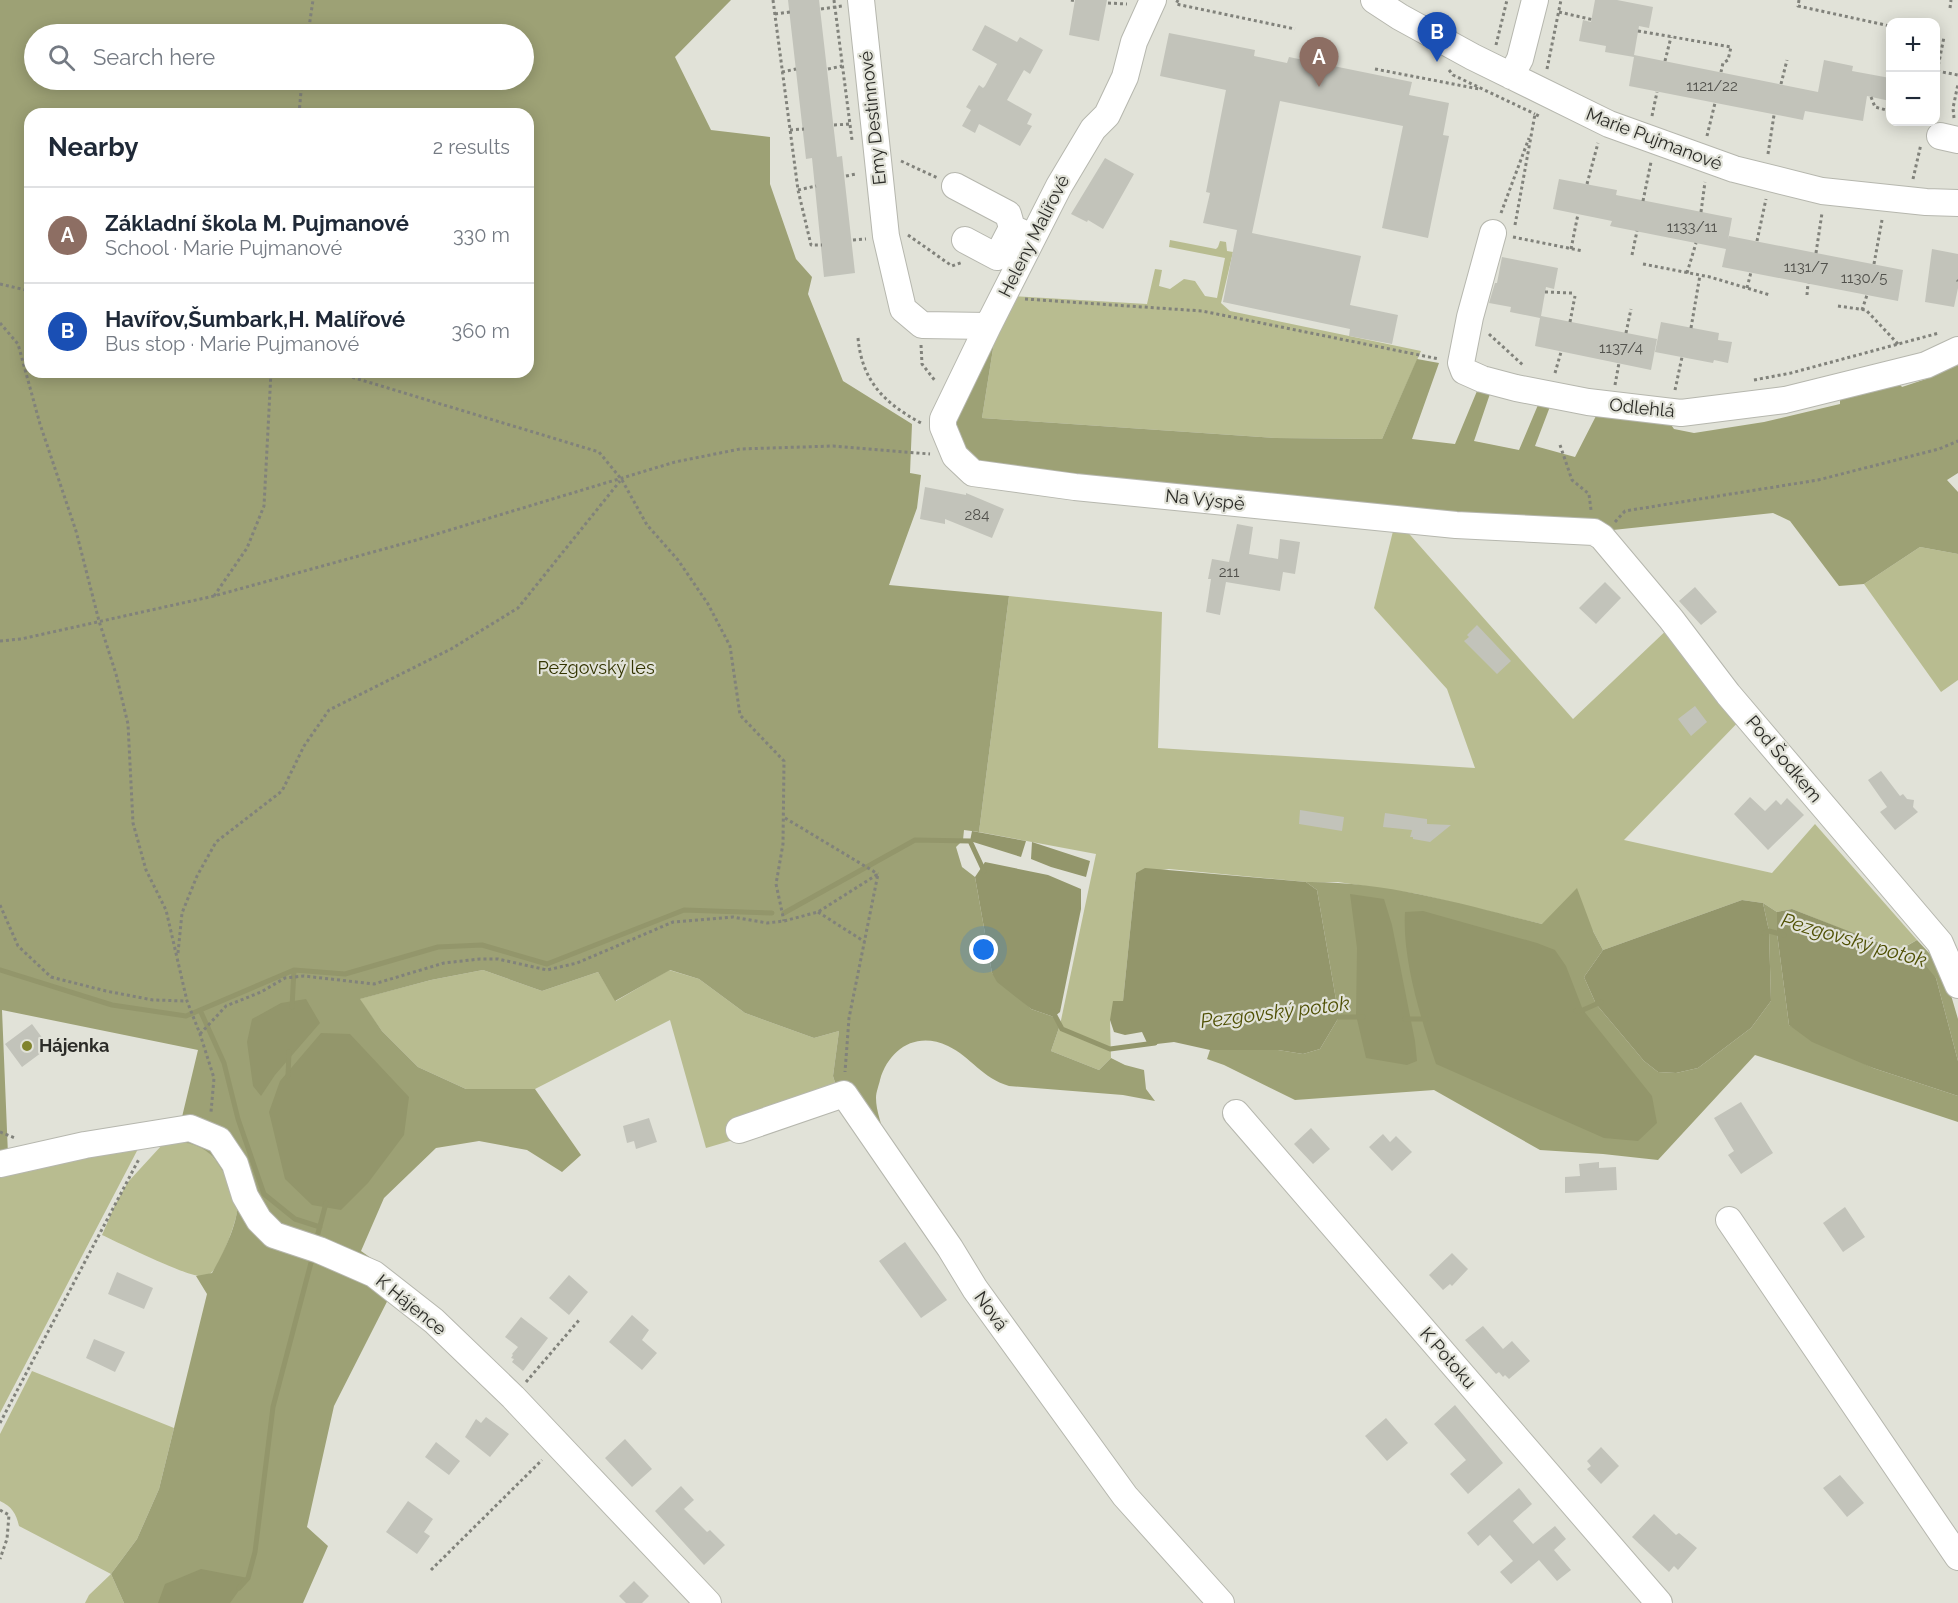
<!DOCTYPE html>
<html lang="en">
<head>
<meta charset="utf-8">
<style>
  body { margin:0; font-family:Raleway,sans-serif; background:#f2f2f3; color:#1f2937 }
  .controls { position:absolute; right:18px; top:18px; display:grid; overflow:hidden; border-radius:12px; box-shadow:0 3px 15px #0003 }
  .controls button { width:54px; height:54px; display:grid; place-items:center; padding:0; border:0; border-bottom:2px solid #e0e1e3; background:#fff; color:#1f2937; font:30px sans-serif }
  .you { position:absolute; left:984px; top:950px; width:21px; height:21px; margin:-15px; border:4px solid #fff; border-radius:50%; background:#1a73e8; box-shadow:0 0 0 9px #1a73e833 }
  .badge { display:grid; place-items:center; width:39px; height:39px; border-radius:50%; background:#1a73e8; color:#fff; font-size:20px; font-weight:700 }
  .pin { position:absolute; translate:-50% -50px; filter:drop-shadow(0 2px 3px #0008) }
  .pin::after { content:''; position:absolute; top:32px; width:21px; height:18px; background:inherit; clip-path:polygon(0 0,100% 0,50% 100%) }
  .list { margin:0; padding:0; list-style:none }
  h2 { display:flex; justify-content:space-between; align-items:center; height:78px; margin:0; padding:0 24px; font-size:26px }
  h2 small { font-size:20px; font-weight:400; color:#747a83 }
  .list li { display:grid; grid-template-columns:39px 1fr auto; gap:18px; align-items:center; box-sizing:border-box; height:96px; padding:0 24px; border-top:2px solid #e0e1e3 }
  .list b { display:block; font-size:22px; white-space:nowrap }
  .list p { margin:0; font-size:20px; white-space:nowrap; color:#747a83 }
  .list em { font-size:20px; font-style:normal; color:#747a83 }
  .icon { flex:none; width:33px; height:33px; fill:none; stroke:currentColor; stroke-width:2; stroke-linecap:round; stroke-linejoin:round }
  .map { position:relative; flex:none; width:1958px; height:1603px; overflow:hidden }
  .search { position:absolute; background:#fff; box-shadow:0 3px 15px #0003; left:24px; top:24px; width:510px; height:66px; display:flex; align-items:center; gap:15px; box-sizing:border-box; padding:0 21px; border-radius:33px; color:#747a83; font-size:22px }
  .panel { position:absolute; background:#fff; box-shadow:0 3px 15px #0003; left:24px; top:108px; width:510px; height:270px; border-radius:18px }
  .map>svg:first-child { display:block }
  .green { fill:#b8bc90 }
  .forest { fill:#9da175; fill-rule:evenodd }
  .water { fill:#93966b }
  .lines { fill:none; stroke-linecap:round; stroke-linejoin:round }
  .stream { stroke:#93966b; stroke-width:5 }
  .building { fill:#c2c3ba }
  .minor-casing { stroke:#b6b7ae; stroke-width:28 }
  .path { stroke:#81827b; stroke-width:3; stroke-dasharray:3 3; stroke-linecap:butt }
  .minor { stroke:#fff; stroke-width:26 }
  .poi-dot { fill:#81842e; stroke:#e1e2d8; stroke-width:2 }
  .labels { text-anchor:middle; stroke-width:4.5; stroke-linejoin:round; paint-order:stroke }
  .number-label { font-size:15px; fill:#51514c }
  .street-label { font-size:18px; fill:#2b2b27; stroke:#e1e2d8 }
  .park-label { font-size:18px; fill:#333400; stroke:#e1e2d8 }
  .poi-label { font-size:18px; font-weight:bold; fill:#2b2b27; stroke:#e1e2d8; text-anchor:start }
  .water-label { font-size:20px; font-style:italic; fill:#4f5004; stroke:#e1e2d8 }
</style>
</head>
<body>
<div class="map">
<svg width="1958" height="1603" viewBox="0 0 1958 1603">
  <rect width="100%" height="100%" fill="#e1e2d8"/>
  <path class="green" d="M1170,240L1216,249L1218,247L1220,241L1226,242L1227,251L1233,252L1221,303L1230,311L1421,351L1382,439L1275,438L982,418L996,330L1013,296L1147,304L1155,269L1162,270L1159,286L1170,289L1184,279L1195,281L1205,296L1217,298L1225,258L1169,247Z
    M1396,519L1573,719L1672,625L1747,713L1624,840L1772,873L1815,824L1917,940L1897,951L1792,909L1777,912L1763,903L1742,900L1603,950L1593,931L1542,924L1418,894L1338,882H1306L1169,869L1136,873L1123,1001L1110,1020L1111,1058L1099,1070L1051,1051L1060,1025L1096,854L979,832L1009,596L1162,612L1158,748L1475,768L1447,689L1374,608Z
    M1920,547L1958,554V680L1941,692L1864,584Z
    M483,970L542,991L598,972L616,1001L669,970L699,979L745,1013L814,1038L839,1031L833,1076L843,1108L706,1148L670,1020L535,1089H466L418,1067L382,1031L359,999L431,980Z
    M182,1142C188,1143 195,1144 200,1146C214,1154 237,1187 238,1203C239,1216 222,1261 213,1271C210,1275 204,1276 200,1276C186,1276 119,1243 102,1235L115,1205L128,1182L162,1145Z
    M139,1147L0,1413V1172Z
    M32,1371L174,1428L159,1489L137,1539L111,1574L124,1603H85L89,1595L111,1574L19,1526C16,1513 12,1507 0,1501V1434Z"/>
  <path class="forest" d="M0,0H731L675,57L711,130L770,137V184L796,259L812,277L808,294L843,381L912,424L910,473L921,475L917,508L889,585L1009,596L979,832L964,830L963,840L956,847L962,867L975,877L992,973L1031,1009L1054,1017L1060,1025L1051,1051L1099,1070L1111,1058L1125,1065L1144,1070L1146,1089L1155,1101L1123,1095L1009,1086C982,1078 971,1057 948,1046C916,1031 889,1049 880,1080C879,1085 876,1092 876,1098C876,1111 882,1125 885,1138L840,1098L833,1076L839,1031L814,1038L745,1013L699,979L670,970L615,1001L598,972L542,991L483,970L431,980L360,999L382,1031L418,1067L466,1089H535L581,1155L562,1172L527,1150L479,1141L436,1148L384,1198L361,1251L399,1278L334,1406L307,1527L328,1546L303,1603H124L111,1574L137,1539L159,1489L207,1294L196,1276L212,1273C223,1254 242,1217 237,1194C234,1186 227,1178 222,1170C211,1152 203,1146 182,1142V1117L198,1050L2,1010L8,1155H0ZM34,34H524V80H34ZM30,114H528V372H30Z
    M996,330L982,418L1275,438L1382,439L1417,359L1439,363L1412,439L1455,444L1482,379L1494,382L1474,441L1519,450L1543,393L1554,396L1535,446L1575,457L1597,414L1667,419L1674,429L1694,433L1764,422L1840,404V392L1893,376L1902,387L1926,379L1958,364V473L1947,480L1958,492V554L1920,547L1864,584L1839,586L1790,521L1773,513L1594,532L1075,487L955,456V406Z
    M1306,882C1386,881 1465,905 1542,924L1577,888L1593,931L1603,950L1584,977L1596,1004L1644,1061L1658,1072L1676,1073L1698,1068L1751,1028L1771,1001L1769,931L1763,903L1777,912V933L1789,1025L1873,1068L1958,1096V1122L1755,1055L1658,1160L1603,1154L1540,1150L1434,1090L1295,1100L1224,1065L1207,1059L1210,1050H1278L1303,1054L1320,1049L1339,1017L1317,890Z
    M1917,940L1943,968L1958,1019V1061L1936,978L1898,951Z"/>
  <path class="water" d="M972,831L1026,841L1021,857L970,841Z
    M1032,842L1090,861L1086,877L1051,867L1031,859Z
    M985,862L1048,875L1081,889V909L1060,1012L1054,1017L1031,1009L997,982L992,973L975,877Z
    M1145,868L1306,882L1317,890L1339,1017L1320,1049L1303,1054L1278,1050H1210L1174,1042L1148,1045L1142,1032L1125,1035L1114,1032L1110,1020L1113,1001H1123L1136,873Z
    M1350,894L1384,899L1392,925L1415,1041L1417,1061L1407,1065L1366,1058L1356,1015L1357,948Z
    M1742,900L1763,903L1769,931L1771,1001L1751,1028L1698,1068L1676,1073L1658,1072L1644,1061L1596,1004L1584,977L1603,950Z
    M1792,909L1920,959L1936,978L1958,1061V1096L1873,1068L1812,1042L1789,1025L1777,933V912Z
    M1423,911L1537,943L1555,950L1566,966L1583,1010L1652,1096L1657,1123L1638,1141L1604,1138L1436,1064C1421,1019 1402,959 1405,912Z
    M306,999L320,1023L275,1075L261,1096L253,1086L247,1042L252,1019L281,1003Z
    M321,1033L350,1034L409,1097L404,1135L368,1183L341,1210L312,1205L285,1179L269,1112L280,1081Z
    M201,1569L248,1578L230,1603H158L165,1584Z"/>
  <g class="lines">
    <path class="stream" d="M784,913L915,840L970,841L984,871
      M1764,933L1769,931L1784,935
      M0,970L112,1005L186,1016L294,970L345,974L438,947L482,945L547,964L684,910L772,913
      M292,1007L294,970
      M200,1010L224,1063L238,1119L264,1194L295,1219L320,1227
      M1576,1011L1583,1010L1601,1002
      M1053,1012L1062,1029L1110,1049L1155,1043
      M1333,1017H1363
      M1405,1019H1426
      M288,1076L289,1052
      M316,1241L326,1203
      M239,1588L248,1578L255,1552L273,1407L312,1259"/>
  </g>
  <path class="building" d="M788,0H819L837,157L842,156L855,273L824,277L812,158L806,159Z
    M1075,0H1107L1099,41L1069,35Z
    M1595,0H1617L1653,7L1649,28L1639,26L1634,55L1818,92L1824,60L1853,66L1852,71L1890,78V101L1867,96L1863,121L1805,111L1803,120L1629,86L1634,57L1605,52L1606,46L1579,41L1583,20L1591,22Z
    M985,25L1017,42L1020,37L1043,50L1030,74L1024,70L1007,100L1032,114L1027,124L1032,126L1020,146L979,124L975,133L962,126L971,110L966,107L979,85L983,88L985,86L997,64L972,50Z
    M1169,33L1255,50L1254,56L1287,63L1289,57L1412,82L1409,95L1449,103L1443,135L1449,136L1428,238L1382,228L1403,126L1280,101L1252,233L1361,256L1350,305L1398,315L1392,344L1349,336L1350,329L1223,302L1237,230L1203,223L1210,193L1206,192L1226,90L1160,76Z
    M1105,158L1134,174L1103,229L1088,220L1087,222L1071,214Z
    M1559,179L1617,190L1616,195L1732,218L1728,240L1729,236L1903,270L1898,301L1722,267L1726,249L1610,226L1612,221L1553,209Z
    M1932,249L1958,254V288L1954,307L1925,302Z
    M1502,257L1558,268L1554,289L1546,287L1541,316L1657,339L1651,370L1535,346L1540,318L1510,312L1511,307L1489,303L1495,283H1497Z
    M1661,322L1719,333L1718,340L1732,342L1728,363L1714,360L1713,363L1655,352Z
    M925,487L966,495V493L1004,509L992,538L945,519V524L920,519Z
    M1237,524L1253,527L1249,554L1278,559L1280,539L1300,542L1295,574L1283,572L1280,591L1226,582L1220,615L1206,612L1211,579H1208L1212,559L1229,562Z
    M1605,582L1621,598L1596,624L1579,608Z
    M1695,587L1717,612L1701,625L1679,601Z
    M1477,625L1511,661L1497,674L1464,641L1469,637L1467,635Z
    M1695,706L1707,722L1691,736L1678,719Z
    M1881,771L1900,796L1903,794L1907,799L1914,800L1913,807L1918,812L1895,830L1880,812L1887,807L1868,780Z
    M1750,797L1765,811L1776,800L1781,805L1787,798L1804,815L1768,850L1734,814Z
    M1300,810L1344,817L1342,831L1299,824Z
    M1385,813L1427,819V824L1451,825L1430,842L1413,839V837H1410L1412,830L1383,827Z
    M32,1024L49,1047L22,1067L5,1044Z
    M1741,1102L1773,1153L1741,1174L1728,1155L1734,1151L1714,1118Z
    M649,1118L657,1142L636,1149L634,1141L627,1143L623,1126Z
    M1311,1128L1330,1149L1313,1164L1294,1144Z
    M1383,1134L1390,1142L1396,1136L1412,1152L1392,1171L1369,1147Z
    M1599,1162V1168L1616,1167L1617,1190L1565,1193V1177L1580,1176L1579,1164Z
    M1845,1207L1865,1237L1843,1252L1823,1223Z
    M905,1242L947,1300L921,1318L879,1261Z
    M1452,1253L1468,1269L1452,1286L1450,1284L1443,1290L1429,1275Z
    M117,1272L153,1288L144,1309L108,1294Z
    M569,1275L588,1292L569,1315L549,1298Z
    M632,1315L649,1330L642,1340L657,1353L642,1370L609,1342Z
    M521,1317L548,1338L523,1371L512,1362L514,1359L511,1358L513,1355L512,1354L518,1347L505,1337Z
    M1483,1326L1503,1349L1512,1341L1530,1361L1509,1379L1505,1375L1503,1377L1499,1372L1496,1374L1465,1340Z
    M94,1339L125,1352L115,1372L86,1358Z
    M1455,1405L1503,1463L1468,1494L1450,1474L1466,1460L1434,1424Z
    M486,1417L509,1434L490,1457L465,1437L476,1419L481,1423Z
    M1386,1418L1408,1443L1387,1461L1365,1436Z
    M625,1439L652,1469L632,1487L605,1458Z
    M436,1442L460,1461L449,1475L425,1457Z
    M1601,1447L1619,1466L1601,1484L1587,1469L1591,1466L1587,1461Z
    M1840,1475L1864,1503L1847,1517L1823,1488Z
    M681,1486L694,1500L684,1509L707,1532L710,1530L725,1545L704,1565L655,1511Z
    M1519,1488L1532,1504L1513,1521L1533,1544L1555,1526L1566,1539L1554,1550L1571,1570L1557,1581L1539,1560L1511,1584L1500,1572L1513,1561L1490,1535L1478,1546L1467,1533Z
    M408,1501L433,1519L424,1532L430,1536L417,1554L386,1532Z
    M1654,1514L1676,1535L1679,1533L1697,1548L1678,1570L1674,1566L1669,1572L1632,1537Z
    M634,1581L649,1596L642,1603H626L619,1596Z"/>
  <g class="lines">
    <defs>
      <path id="minor" d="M861,0L886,236L903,309L922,325L988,326L1059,186L1093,129L1107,115L1125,77L1134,42L1153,0
        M1374,0L1400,17L1473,57L1609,124L1734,169L1822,191L1926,202L1958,203
        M1511,76L1520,59L1535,0
        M1940,136L1958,140
        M955,186L1008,214L1012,228L1032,237
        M1493,233L1470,317L1461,363L1464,371L1482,379L1516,388L1588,402L1681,413L1785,400L1926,365L1958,350
        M965,240L997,257L1012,228
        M988,326L943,419V427L955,456L973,473L1075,487L1396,519L1456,525L1594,532L1602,537L1671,619L1728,694L1940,943L1958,985
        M1236,1113L1659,1603
        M739,1130L844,1094L950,1248L975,1289L1125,1496L1221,1603
        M0,1164L85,1145L190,1128L219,1140L235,1164L245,1196L259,1220L274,1235L319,1250L374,1274L434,1321L513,1397L708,1603
        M1729,1220L1958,1557"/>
    </defs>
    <use href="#minor" class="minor-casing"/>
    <path class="path" d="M773,0L798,190L811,245H822
      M834,0L852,140
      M1071,0L1076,1
      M1178,0L1176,4L1295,29
      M1799,0L1798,6L1890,26
      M1108,3L1127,4
      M1950,8L1951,0
      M821,9L842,6
      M1559,12L1594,20
      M775,14L790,12
      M1638,31L1731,47L1728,60L1723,63L1721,72
      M308,34L313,0
      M1496,45L1507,0
      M1665,61L1671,37
      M828,69L842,66
      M1375,69L1479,89
      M1547,69L1561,0
      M1449,70L1453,75L1535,114
      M1937,71L1958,75
      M782,72L796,69
      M1936,77L1944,37
      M1781,84L1787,60
      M1871,97L1875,107L1890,111
      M299,114L302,80
      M1652,116L1657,92
      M1954,118L1953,108L1958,84
      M834,125L850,124
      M790,130L804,129
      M1707,136L1715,103
      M1768,154L1774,115
      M901,161L938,178
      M846,176L856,174
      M1913,179L1921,144
      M1587,184L1598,143
      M798,190L816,186
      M1643,201L1651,162
      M1701,212L1705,182
      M1501,213L1529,138
      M1515,225L1535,114L1539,116
      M908,235L952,266L963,262
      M1513,237L1583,251
      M853,240L866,239
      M1757,241L1766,199
      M1571,249L1578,214
      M1816,253L1822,213
      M1632,255L1637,231
      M1643,264L1710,277L1770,295
      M1874,264L1882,220
      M1687,273L1696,243
      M1957,280L1958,281
      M0,284L30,291
      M1747,288L1751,272
      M1545,292L1572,293
      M1807,295L1808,283
      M1025,299L1202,311L1439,359
      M1838,306L1866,310L1899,345
      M1862,310L1867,295
      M1570,322L1575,296
      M0,323L18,344L40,424L76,531L99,621L116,674L128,724L133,823L146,870L166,910L187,1001L200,1034L214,1078L211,1112
      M1691,328L1700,275
      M1626,333L1631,309
      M1489,334L1524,366
      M858,338C862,381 884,403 921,423
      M921,345L922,364L936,382
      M335,372L599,452L622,480L647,525L678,560L708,604L730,646L740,715L784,761L783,844L776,884L784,921
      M1555,373L1561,352
      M1754,380L1791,373L1939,333
      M1615,385L1619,363
      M1675,390L1682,357
      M1560,445L1572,480L1589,494L1591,510
      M1615,522L1625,511L1818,480L1939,449L1958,441
      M214,596L247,548L264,506L271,372
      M0,641L21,639L214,596L420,539L675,462L740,449L833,446L930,454
      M785,818L878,874
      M0,905L18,946L51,977L106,991L153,1000L187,1001
      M818,912L865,942
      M178,953L182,913L197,876L216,842L282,791L304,746L329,710L451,649L518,608L620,481
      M200,1034L226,1006L261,992L285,978L304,976L374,984L444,963L480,959H498L547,970L577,963L673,922L733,917L767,923L784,921L818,912L878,874L849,1018L845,1072
      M0,1132L15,1138
      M526,1382L580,1319
      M0,1423L139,1159
      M0,1510L9,1515L7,1539L0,1559
      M431,1570L542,1460"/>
    <use href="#minor" class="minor"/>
  </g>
  <circle class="poi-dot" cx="27" cy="1046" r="6"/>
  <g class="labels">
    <g class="number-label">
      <text x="1712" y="91">1121/22</text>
      <text x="1692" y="232">1133/11</text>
      <text x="1806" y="272">1131/7</text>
      <text x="1864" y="283">1130/5</text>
      <text x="1621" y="353">1137/4</text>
      <text x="977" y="520">284</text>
      <text x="1229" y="577">211</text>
    </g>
    <g class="street-label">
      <text transform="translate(873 118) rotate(-96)" y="6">Emy Destinnové</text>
      <text transform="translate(1654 139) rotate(21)" y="6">Marie Pujmanové</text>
      <text transform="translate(1034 236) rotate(-63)" y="6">Heleny Malířové</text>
      <text transform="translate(1642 408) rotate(6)" y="6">Odlehlá</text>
      <text transform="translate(1205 500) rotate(6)" y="6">Na Výspě</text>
      <text transform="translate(1784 759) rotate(50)" y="6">Pod Šodkem</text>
      <text transform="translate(411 1305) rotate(39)" y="6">K Hájence</text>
      <text transform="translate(991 1311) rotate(54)" y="6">Nová</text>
      <text transform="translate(1448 1358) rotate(49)" y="6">K Potoku</text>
    </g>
    <g class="park-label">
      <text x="596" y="674">Pežgovský les</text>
    </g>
    <g class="poi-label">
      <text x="39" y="1052">Hájenka</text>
    </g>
    <g class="water-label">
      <text transform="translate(1854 940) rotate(16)" y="7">Pezgovský potok</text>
      <text transform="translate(1275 1012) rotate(-7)" y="7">Pezgovský potok</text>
    </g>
  </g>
</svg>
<div class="controls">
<button>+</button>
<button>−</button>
</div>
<div class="you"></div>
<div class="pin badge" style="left:1319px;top:87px;background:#8d6e63">A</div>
<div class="pin badge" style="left:1437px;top:62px;background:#1a4fb4">B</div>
<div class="search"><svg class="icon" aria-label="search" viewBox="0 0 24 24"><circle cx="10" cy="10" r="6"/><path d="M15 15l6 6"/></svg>Search here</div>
<section class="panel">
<h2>Nearby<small>2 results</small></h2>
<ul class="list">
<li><span class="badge" style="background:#8d6e63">A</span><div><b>Základní škola M. Pujmanové</b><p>School · Marie Pujmanové</p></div><em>330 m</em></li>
<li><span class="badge" style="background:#1a4fb4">B</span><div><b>Havířov,Šumbark,H. Malířové</b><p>Bus stop · Marie Pujmanové</p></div><em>360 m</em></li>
</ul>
</section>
</div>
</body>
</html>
